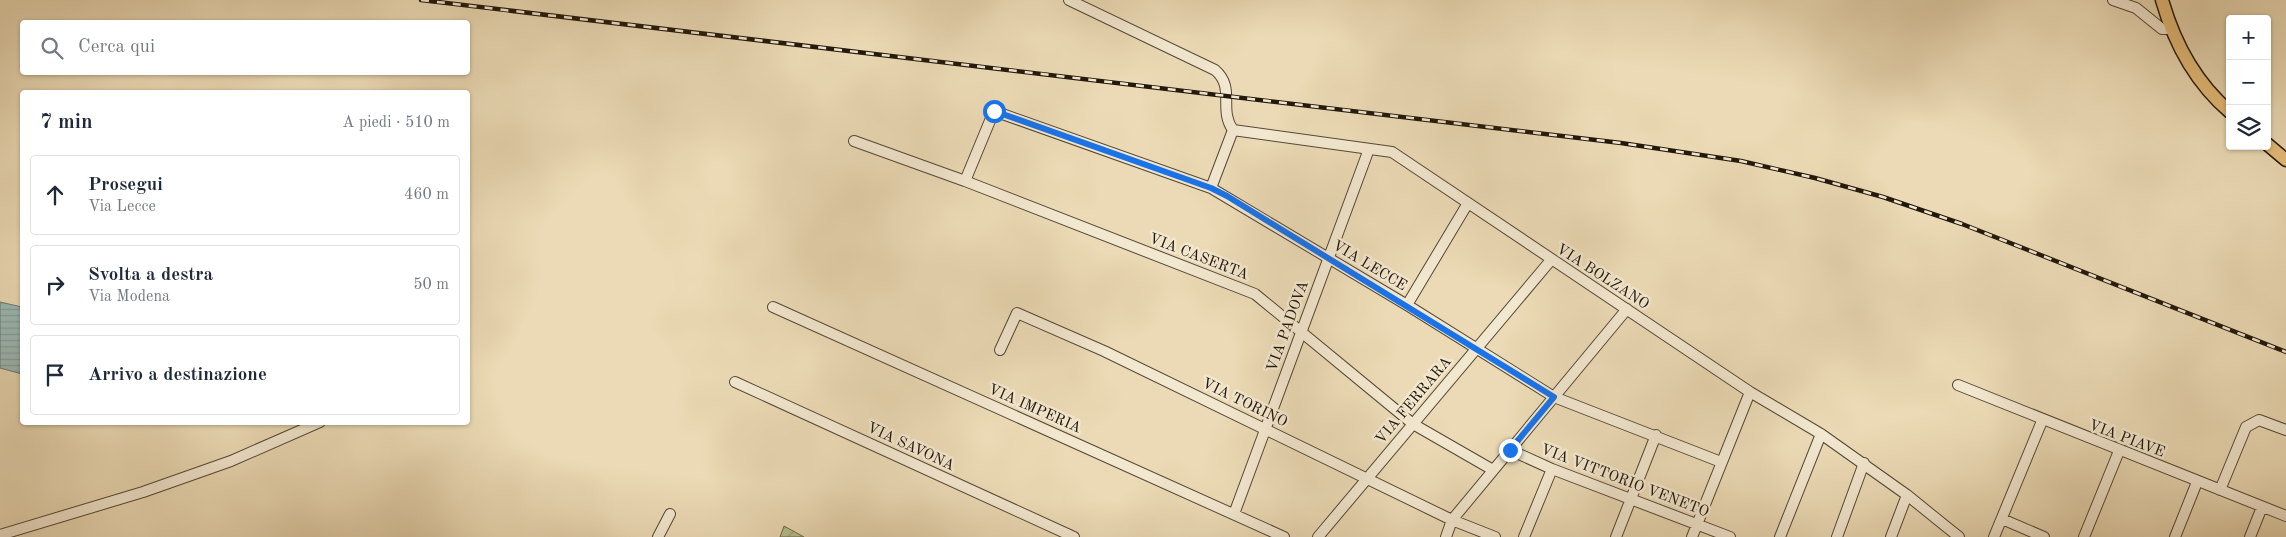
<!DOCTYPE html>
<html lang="it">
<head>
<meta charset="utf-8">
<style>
  body { margin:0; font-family:"Old Standard TT",serif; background:#f2f2f3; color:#1f2937 }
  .controls { position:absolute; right:15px; top:15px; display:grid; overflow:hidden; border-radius:5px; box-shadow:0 1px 4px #0004 }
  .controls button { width:45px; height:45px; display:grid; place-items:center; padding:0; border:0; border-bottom:1px solid #e0e1e3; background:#fff; color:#1f2937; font:25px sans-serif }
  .stop { position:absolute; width:15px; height:15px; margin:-11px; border:4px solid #1a73e8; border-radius:50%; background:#fff }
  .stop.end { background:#1a73e8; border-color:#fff; box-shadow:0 1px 5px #0008 }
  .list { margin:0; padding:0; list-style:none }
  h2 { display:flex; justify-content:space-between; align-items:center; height:65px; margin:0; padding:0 20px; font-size:21px }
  h2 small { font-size:16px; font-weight:400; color:#747a83 }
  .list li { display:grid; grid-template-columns:32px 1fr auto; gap:15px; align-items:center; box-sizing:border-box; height:80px; margin:0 10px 10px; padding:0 10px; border:1px solid #e0e1e3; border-radius:5px }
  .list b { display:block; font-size:19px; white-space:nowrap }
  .list p { margin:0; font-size:16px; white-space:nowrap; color:#747a83 }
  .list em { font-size:16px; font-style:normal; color:#747a83 }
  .icon { flex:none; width:28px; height:28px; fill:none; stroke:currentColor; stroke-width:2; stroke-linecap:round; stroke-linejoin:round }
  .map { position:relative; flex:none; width:2286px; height:537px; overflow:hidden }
  .search { position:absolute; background:#fff; box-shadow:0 1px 4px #0004; left:20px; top:20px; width:450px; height:55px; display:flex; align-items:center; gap:12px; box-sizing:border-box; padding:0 18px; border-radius:5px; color:#747a83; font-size:19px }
  .panel { position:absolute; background:#fff; box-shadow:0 1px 4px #0004; left:20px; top:90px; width:450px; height:335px; border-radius:5px }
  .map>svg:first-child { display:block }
  .garden { fill:url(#garden-furrows); stroke:#6c6c4c }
  .water { fill:url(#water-rules); stroke:#6b7972 }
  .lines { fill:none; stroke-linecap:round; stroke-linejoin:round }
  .minor-casing { stroke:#544836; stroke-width:12 }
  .major-casing { stroke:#22180b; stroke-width:15 }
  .minor { stroke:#f2e7cf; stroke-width:10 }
  .major { stroke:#e6bd7a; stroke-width:12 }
  .rail-casing { stroke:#22180b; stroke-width:4.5 }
  .rail { stroke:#f2e7cf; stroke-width:2.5; stroke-dasharray:8; stroke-linecap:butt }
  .route { stroke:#1a73e8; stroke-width:6 }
  .labels { text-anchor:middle; stroke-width:5; stroke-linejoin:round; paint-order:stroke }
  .street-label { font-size:15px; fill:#22180b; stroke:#f2e7cf }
</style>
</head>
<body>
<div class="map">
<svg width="2286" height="537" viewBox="0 0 2286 537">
  <defs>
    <pattern id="garden-furrows" width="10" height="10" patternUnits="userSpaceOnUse" patternTransform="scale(1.25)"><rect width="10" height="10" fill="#b6c08e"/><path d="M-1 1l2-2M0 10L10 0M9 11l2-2" fill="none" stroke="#9ca479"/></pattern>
    <pattern id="water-rules" width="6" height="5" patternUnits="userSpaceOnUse" patternTransform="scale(1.25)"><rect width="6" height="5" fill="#9bb9b6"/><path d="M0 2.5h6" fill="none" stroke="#859e9b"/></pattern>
  </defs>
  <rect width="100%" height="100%" fill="#ebdab5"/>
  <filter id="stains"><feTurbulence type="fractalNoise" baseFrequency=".004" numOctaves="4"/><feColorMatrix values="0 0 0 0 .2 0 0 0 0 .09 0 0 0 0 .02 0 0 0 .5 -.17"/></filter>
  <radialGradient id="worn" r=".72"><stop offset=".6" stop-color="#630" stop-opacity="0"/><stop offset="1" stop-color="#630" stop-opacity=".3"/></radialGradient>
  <path class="garden" d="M784,526L804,537H780Z"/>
  <path class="water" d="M0,302L22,307V374L0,368Z"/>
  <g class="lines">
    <defs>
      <path id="minor" d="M1069,0L1215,70C1236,88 1218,109 1233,130L1392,152L1750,392L1821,434L1907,495L1959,537
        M2113,0L2136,8L2162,29H2170
        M854,141L965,181L1255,294L1413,424L1493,470
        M965,181L994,111L1211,188L1407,305L1554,397L1721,462
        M1211,188L1233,130
        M1407,305L1468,203
        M773,307L1284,537
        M1000,350L1017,313L1104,351L1452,520L1495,537
        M735,382L1074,537
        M1958,385L2286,516
        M1510,450L1552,469L1730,537
        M2220,490L2246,427L2259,420L2286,430
        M1234,514L1369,149
        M2002,519L2044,537
        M0,535L143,492L231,461L320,422
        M658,537L670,514
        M1318,537L1551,260
        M1446,537L1452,520L1627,309
        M1524,537L1552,469
        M1616,537L1656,435
        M1692,537L1750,392
        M1780,537L1821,434
        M1837,537L1864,463
        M1891,537L1907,495
        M1994,537L2042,421
        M2084,537L2119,451
        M2175,537L2197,482
        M2250,537L2262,507"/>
      <path id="major" d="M2162,0C2174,42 2196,83 2230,112
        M2267,144L2286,160"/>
    </defs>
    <use href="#minor" class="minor-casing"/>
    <use href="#major" class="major-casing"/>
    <use href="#minor" class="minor"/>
    <use href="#major" class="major"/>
    <defs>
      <path id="rail" d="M421,0L1621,143L1741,161L1815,178L1883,197L1962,224L2286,352"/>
    </defs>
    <use href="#rail" class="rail-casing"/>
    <use href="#rail" class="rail"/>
  </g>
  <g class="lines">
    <path class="route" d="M994,111L1211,188L1227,196L1554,397L1510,450"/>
  </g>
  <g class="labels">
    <g class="street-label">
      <text transform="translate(1199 256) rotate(21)" y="5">VIA CASERTA</text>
      <text transform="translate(1370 265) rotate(31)" y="5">VIA LECCE</text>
      <text transform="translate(1603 276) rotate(33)" y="5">VIA BOLZANO</text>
      <text transform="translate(1287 326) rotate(-70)" y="5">VIA PADOVA</text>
      <text transform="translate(1413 400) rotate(-50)" y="5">VIA FERRARA</text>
      <text transform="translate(1245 402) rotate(26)" y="5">VIA TORINO</text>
      <text transform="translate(1035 408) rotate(24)" y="5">VIA IMPERIA</text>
      <text transform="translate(2127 438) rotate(21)" y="5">VIA PIAVE</text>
      <text transform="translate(911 446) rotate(25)" y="5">VIA SAVONA</text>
      <text transform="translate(1625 480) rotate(21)" y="5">VIA VITTORIO VENETO</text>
    </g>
  </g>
  <rect width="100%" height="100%" filter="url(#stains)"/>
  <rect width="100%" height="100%" fill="url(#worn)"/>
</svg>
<div class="controls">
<button>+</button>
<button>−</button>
<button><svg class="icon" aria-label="layers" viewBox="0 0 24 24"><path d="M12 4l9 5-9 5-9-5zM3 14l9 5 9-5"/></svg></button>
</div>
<div class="stop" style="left:994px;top:111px"></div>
<div class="stop end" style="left:1510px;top:450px"></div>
<div class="search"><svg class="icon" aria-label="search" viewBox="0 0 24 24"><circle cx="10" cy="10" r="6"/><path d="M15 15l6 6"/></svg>Cerca qui</div>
<section class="panel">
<h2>7 min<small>A piedi · 510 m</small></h2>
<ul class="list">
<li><svg class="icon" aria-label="ahead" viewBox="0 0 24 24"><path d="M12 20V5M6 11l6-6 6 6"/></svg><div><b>Prosegui</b><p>Via Lecce</p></div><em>460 m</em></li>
<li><svg class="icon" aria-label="right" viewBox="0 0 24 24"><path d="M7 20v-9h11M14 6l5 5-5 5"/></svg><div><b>Svolta a destra</b><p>Via Modena</p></div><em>50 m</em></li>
<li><svg class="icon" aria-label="arrive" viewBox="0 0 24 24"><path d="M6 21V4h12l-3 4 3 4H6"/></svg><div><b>Arrivo a destinazione</b></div></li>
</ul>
</section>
</div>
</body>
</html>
